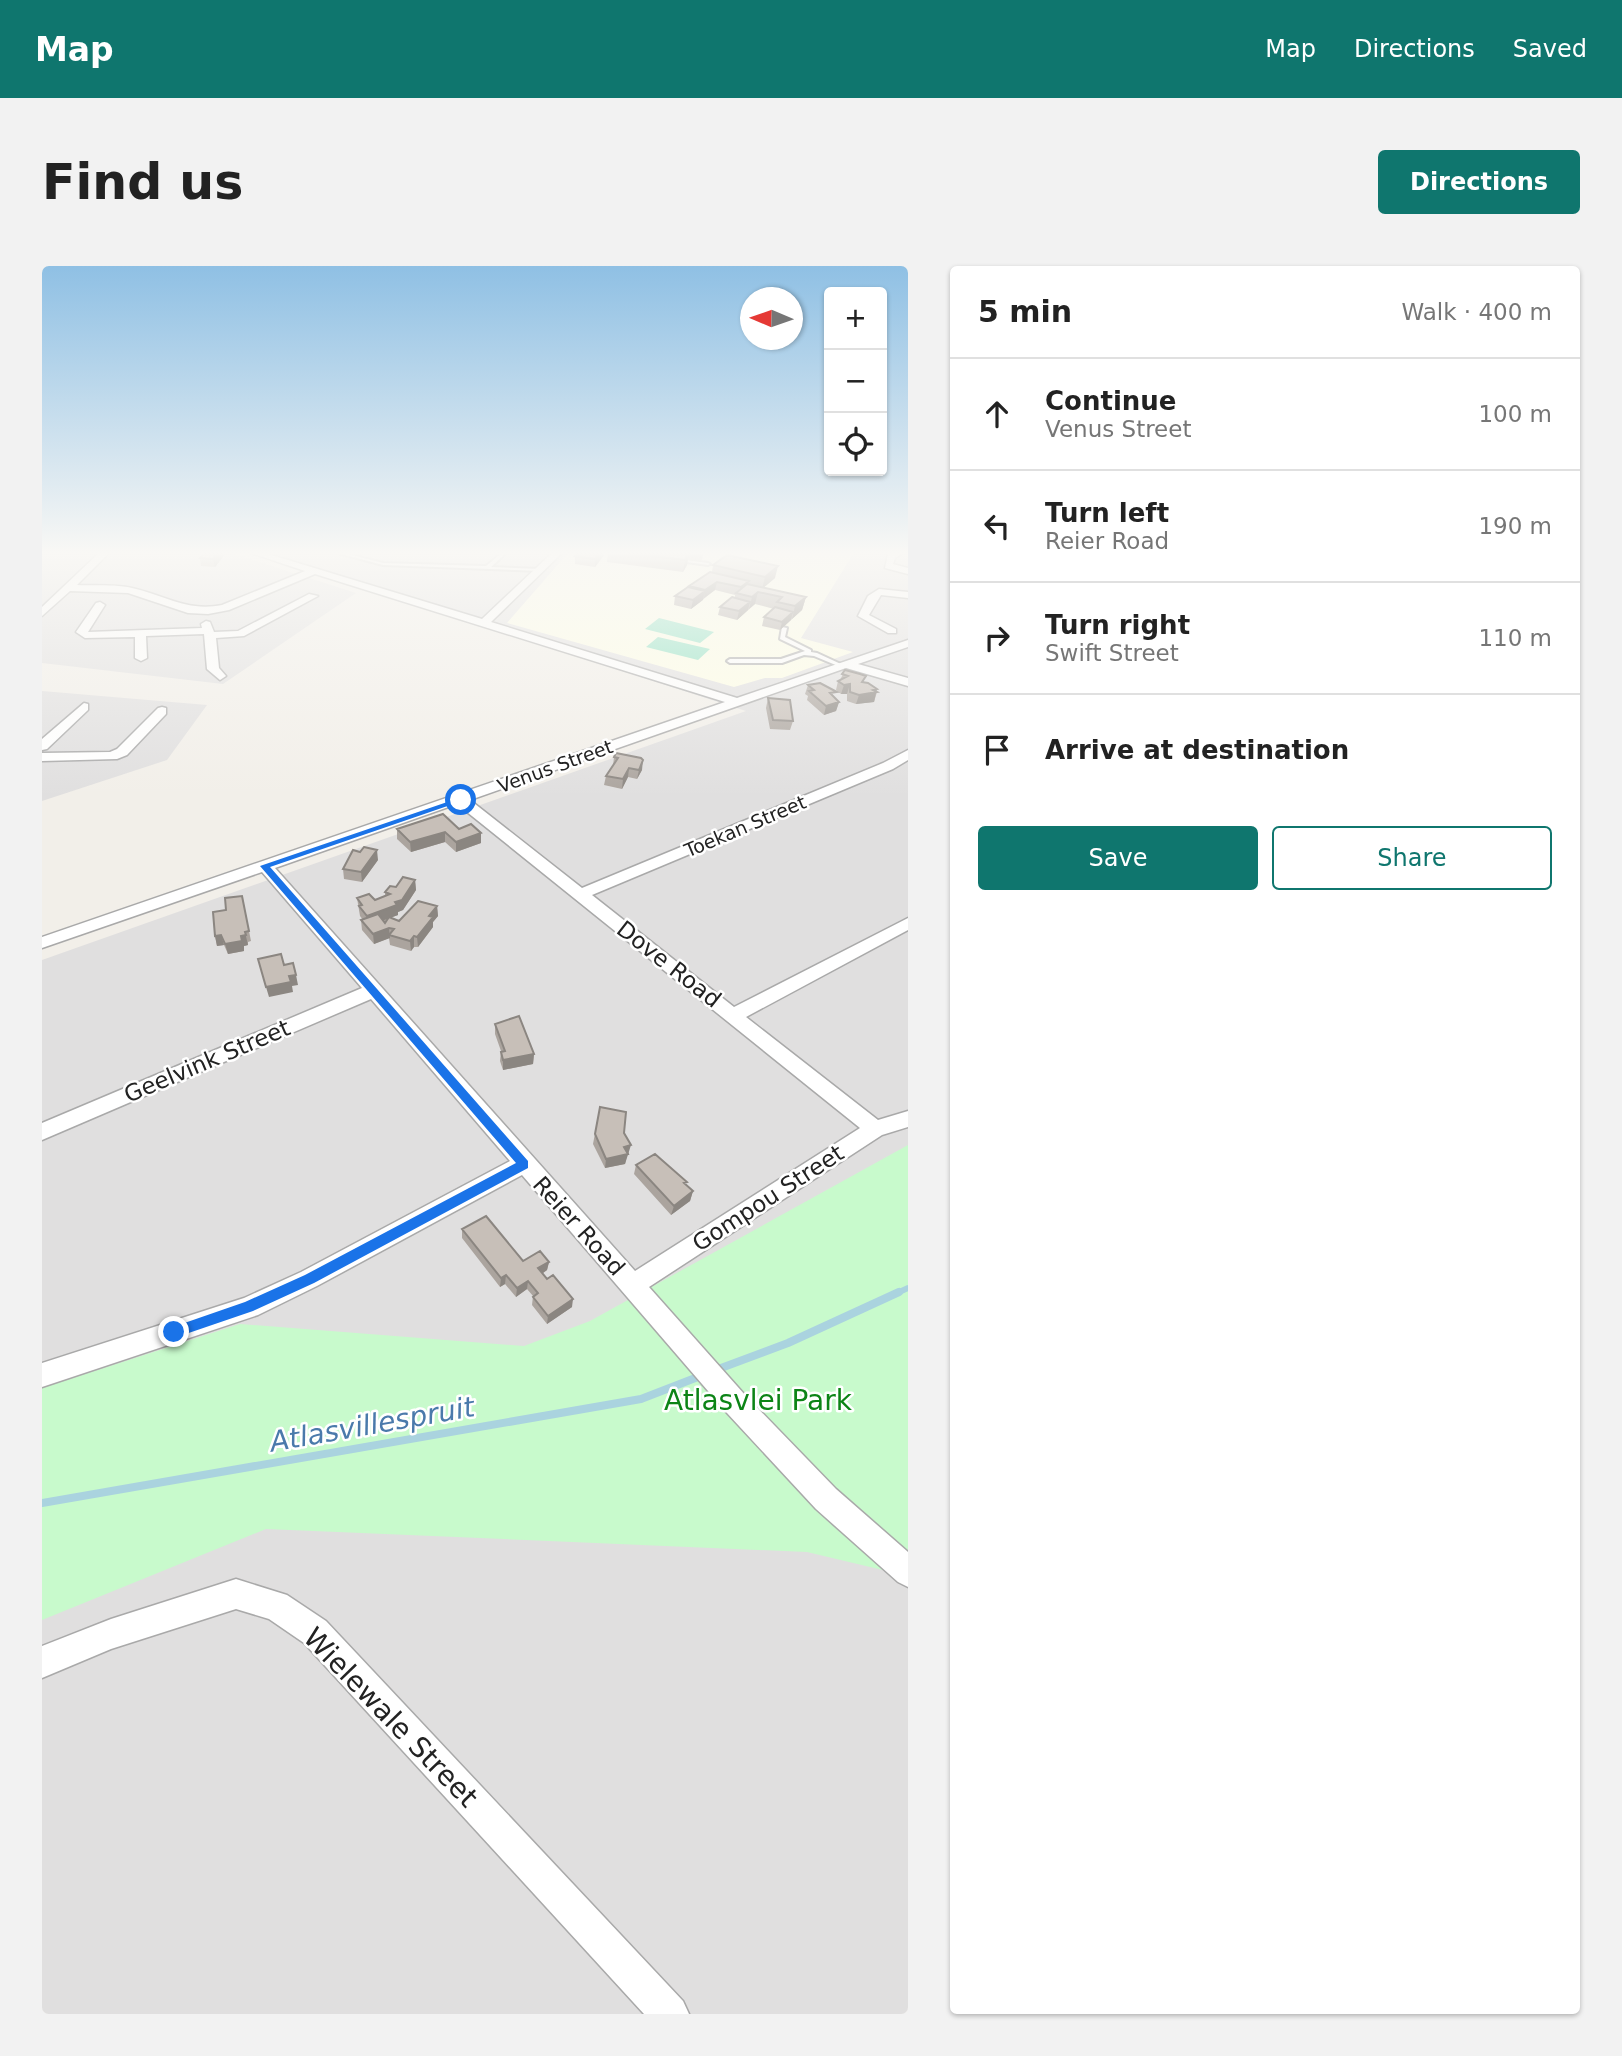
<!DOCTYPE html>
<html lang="en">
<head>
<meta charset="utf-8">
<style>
  body { margin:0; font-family:"DejaVu Sans",sans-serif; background:#f2f2f2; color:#222 }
  .controls { position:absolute; right:21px; top:21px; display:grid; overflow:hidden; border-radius:7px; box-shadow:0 2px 5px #0004 }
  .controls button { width:63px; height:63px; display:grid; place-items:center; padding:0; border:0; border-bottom:2px solid #e0e0e0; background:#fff; color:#222; font:35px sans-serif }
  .compass { position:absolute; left:698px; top:21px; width:63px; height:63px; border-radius:50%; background:#fff; box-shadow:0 2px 5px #0004; rotate:272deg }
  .stop { position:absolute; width:21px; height:21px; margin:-16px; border:5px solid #1a73e8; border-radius:50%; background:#fff }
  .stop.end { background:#1a73e8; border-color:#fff; box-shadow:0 2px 7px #0008 }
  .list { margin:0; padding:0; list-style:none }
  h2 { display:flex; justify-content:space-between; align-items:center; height:91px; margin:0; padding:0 28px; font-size:30px }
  h2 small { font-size:23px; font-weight:400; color:#767676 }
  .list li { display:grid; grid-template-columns:46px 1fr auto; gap:21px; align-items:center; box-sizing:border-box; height:112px; padding:0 28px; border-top:2px solid #e0e0e0 }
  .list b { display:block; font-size:26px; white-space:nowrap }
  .list p { margin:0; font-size:23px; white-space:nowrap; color:#767676 }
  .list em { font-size:23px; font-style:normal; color:#767676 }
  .actions { display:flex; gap:14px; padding:21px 28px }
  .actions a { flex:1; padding:16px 0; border:2px solid #0f766e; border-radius:7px; text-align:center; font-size:24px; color:#0f766e }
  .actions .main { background:#0f766e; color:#fff }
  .icon { flex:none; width:38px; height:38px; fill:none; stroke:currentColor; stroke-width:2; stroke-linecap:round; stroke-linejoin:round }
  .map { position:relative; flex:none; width:866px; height:1748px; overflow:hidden; border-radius:7px }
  header { display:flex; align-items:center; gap:42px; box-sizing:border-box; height:98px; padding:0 35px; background:#0f766e; color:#fff }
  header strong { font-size:33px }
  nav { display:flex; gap:38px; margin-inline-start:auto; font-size:24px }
  .intro { display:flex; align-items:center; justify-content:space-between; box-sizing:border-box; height:168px; padding:0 42px }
  h1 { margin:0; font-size:49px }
  .button { padding:18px 32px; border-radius:7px; background:#0f766e; color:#fff; font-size:24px; font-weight:700 }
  main { display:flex; gap:42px; padding:0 42px }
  aside { flex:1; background:#fff; border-radius:7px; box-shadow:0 2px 5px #0004 }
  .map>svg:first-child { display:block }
  .residential { fill:#e0dfdf }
  .education { fill:#ffffe5 }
  .park { fill:#c8facc }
  .pitch { fill:#88e0be }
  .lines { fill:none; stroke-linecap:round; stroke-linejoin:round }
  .stream-far1 { stroke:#aad3df; stroke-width:6 }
  .stream { stroke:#aad3df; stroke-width:8 }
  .service-casing { stroke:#a9a9a9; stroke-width:4 }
  .minor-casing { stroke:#a9a9a9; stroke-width:3 }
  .service { fill:#fff; fill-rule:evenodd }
  .minor { fill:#fff; fill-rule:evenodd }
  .wall { fill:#aba49e }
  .shaded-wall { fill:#8b8681 }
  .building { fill:#c7bfb8; stroke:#8b8681; stroke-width:2 }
  .route { fill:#1a73e8 }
  .labels { text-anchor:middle; stroke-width:5; stroke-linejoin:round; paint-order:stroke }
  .far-street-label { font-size:19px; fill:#222; stroke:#fff }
  .street-label { font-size:23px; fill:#222; stroke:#fff }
  .near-park-label { font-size:28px; fill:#0c8416; stroke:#fff }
  .near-water-label { font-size:28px; font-style:italic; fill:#4a7aab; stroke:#fff }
  .near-street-label { font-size:28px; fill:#222; stroke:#fff }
</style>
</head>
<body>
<header>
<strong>Map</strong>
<nav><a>Map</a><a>Directions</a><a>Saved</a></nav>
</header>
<div class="intro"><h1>Find us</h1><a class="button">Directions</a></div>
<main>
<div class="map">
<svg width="866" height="1748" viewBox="0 0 866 1748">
  <rect width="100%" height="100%" fill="#f2efe9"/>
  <path class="residential" d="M0,287H189L314,327L181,418L0,397Z
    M216,287H866V1748H0V694L704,445Z
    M0,425L165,439L125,494L0,535Z"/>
  <path class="education" d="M526,287L811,288L759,372L811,386L740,412H723L692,421L465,357Z"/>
  <path class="park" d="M866,879V1310L765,1286L224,1263L0,1354V1122L198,1058L482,1080L548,1055Z"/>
  <path class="pitch" d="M617,352L672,366L658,377L603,363Z
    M616,371L668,383L656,394L604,381Z"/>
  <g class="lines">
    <path class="stream-far1" d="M853,1028L866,1022"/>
    <path class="stream" d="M671,1105L746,1077L857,1026
      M0,1237L599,1133L661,1109"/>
    <defs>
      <path id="service" d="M296,287H302L341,297L444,300L460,287H464L449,301L499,303L501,304L499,305L341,299Z
        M632,292L666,297L668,298L666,299L630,294Z
        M740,361L745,362L743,371L769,384V386L775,387L801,399L796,400L772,390L762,389L740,397H688L685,395L688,393H739L763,385L738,373Z"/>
      <path id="minor" d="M57,287H67L35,319C52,320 73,318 90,322C123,329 144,346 180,339L263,305L209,287H223L440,353L510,287H520L449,356L695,432L866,374V381L816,398L866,412V420L804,402L428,534L540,622L841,497L866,484V494L851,503L550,629L692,741L866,652V664L704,751L836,854L866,845V861L840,869L607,1021L703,1129L794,1223L866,1286V1321L856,1316L774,1243L685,1147L480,909L275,1020L216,1049L0,1121V1097L202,1032L259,1006L468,895L329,733L0,874V857L320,722L220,606L0,682V671L683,436L273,308L187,344L166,348L146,347L86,327L28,325L0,350V341ZM415,538L818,862L593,1005L233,602Z
        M861,287L853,292L851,298L866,302V308L843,302L846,288Z
        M837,323L866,326V332L839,329L827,349L854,363V367H846L816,350L826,330Z
        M267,328L276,330L202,370L174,372L177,402L184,410L178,414L165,403L162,368L104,370L105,392L99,395L93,392V371L43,372L34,366L54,337L58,336L63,339L46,366L160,362L159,358L164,355L168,356L172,366L196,365Z
        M42,437L46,438V444L5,483L0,484V473Z
        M120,441L124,442V448L85,489L75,493L0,495V487L68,486L75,483L116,442Z
        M194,1313L245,1329L284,1355L641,1735L647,1748H602L262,1377L227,1353L194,1343L69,1383L0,1412V1380L69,1353Z"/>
    </defs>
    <use href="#service" class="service-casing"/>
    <use href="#minor" class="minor-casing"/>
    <use href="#service" class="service"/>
    <use href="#minor" class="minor"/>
  </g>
  <path class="wall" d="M143,287H157L156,289H143Z
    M536,287H562V289L553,301L533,298V290Z
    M566,287H662L659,296L646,294L645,299L641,306L565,296Z
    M183,288L173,301L159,300L158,292Z
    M671,299L733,312L721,322L764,331L760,344L738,364L720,360L722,351L732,343L713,338L695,354L676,349L678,341L693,332V329L673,324L649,343L632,339L633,330L647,322V320L670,306Z
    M803,404L822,416L835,426L832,436L814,438L805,435V428H799L794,424L796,415L798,414Z
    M766,419L793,432L797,436L794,445L782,449L765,434L766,430L763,428Z
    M726,432L751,455L748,464L728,463L724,442Z
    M574,487L600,504L595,513L586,511L580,523L562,519L564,510L571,500L572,491Z
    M355,563H417L439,567V577L414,586L403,576L369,586L355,573Z
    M336,594L320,616L302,613L301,603Z
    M373,614L374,624L361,644L356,646V649L348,652L357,655L395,640L396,650L391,656V661L376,681H372L369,685L348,679L347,672L332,678L320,664L319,654H321L318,650L315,632L333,634L343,630V626Z
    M200,630L209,675L206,676V679L202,680V685L186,688L182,679L175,680L173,670L184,644Z
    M453,758L492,788L491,798L461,804L458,795L459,785L453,768Z
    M558,841L582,867L587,889H585L583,898L563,902L551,878Z
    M594,899L644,919L651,925L648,935L629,949L592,908Z
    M420,963L481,995L507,996L505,1004L500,1008L530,1041L505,1058L490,1039L491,1030L485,1023L474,1031L463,1018L458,1021L420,972Z"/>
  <path class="shaded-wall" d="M176,287H182L183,288L173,301L171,293Z
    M558,287H562V289L553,301V293Z
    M647,287L645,299L641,306L643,294Z
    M736,300L733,312L720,323L723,311Z
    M675,316L673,324L662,332L663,324Z
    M663,325L661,334L649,343L651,334Z
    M716,326L713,338L707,343L710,331Z
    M764,331L760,344L750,353L753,340Z
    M708,336L706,344L695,354L697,345Z
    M751,346L749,354L738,364L740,356Z
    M808,418L805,428H799L802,419Z
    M835,423L832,436L814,438L817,429Z
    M797,436L794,445L782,449L784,440Z
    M601,494L600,504L595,513L597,504Z
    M587,502L586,511L580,523L581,513Z
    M403,566V576L369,586L368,576Z
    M439,567V577L414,586V576Z
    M335,584L336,594L320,616L319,606Z
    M373,614L374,624L361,644L356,646V649L326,660L325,650L353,636Z
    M395,640L396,650L391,656V661L376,681L375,671L387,650Z
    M347,662L348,672L332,678L331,668Z
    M203,666L206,679L202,680V685L186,688L183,678Z
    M179,669L182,679L175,680L173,670Z
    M372,670V681L369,685L368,675Z
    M254,709L256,719L250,720L251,726L227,731L224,721L247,710Z
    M492,788L491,798L461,804V794Z
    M589,879L583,898L563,902L564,893L582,881Z
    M651,925L648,935L629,949L632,940Z
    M507,996L505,1004L495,1011L496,1002Z
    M464,1009L463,1018L458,1021L459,1012Z
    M486,1015L485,1023L474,1031L475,1022Z
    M531,1033L530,1041L505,1058L506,1050Z"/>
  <path class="building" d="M162,287H176L171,293L158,292Z
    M536,287H558L553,293L533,290Z
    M587,287H647L643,294Z
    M685,289L736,300L723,311L671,299Z
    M668,306L707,315L699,321L675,316L663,324L647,320Z
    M705,318L764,331L753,340L735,336L740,331L716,326L710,331L694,327Z
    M646,321L663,325L651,334L633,330Z
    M690,331L708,336L697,345L678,341Z
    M733,341L751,346L740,356L722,351Z
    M803,404L818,408L824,410L820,416L826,417L835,423L831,424L835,426L817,429L808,426V418L802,419L796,415L806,410L800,408Z
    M778,417L795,426L788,427L797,436L784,440L767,425L772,424L766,419Z
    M726,432L748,434L751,455L731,454Z
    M574,487L599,492L601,494L597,504L587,502L581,513L564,510L576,492L572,491Z
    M401,548L417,563L429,558L439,567L414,576L403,566L368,576L355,563Z
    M322,581L335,584L319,606L301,603L311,584L318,586Z
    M361,611L373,614L360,634L353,636L355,639L325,650L317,640L320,639L315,632L327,628L333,634L348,628L343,626L348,620L354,621Z
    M200,630L207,665L203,666L204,669L199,670L200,675L183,678L179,669L173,670L171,646L184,644L183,632Z
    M376,635L395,640L387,650L391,651L375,671L372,670L368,675L347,669L352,663L347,662L331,668L319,654L336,648L343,657L347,651L357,655Z
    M239,688L242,699L251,697L254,709L247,710L249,716L224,721L216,693Z
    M477,750L492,788L461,794L459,786L463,785L453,758Z
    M558,841L584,846L582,867L589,879L582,881L586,888L564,893L553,868Z
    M613,888L645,916L642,917L651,925L632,940L594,899Z
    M444,950L481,995L498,985L507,996L496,1002L505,1013L511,1009L531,1033L506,1050L491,1031L496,1027L486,1015L475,1022L464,1009L459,1012L420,963Z"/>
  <linearGradient id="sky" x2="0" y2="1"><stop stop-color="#8fc0e4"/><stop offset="0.54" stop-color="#f9f8f5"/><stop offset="1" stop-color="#f9f8f5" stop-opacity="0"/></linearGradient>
  <rect width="866" height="531" fill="url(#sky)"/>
  <path class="route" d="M417,532L423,534L228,601L486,895V902L272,1017L211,1045L132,1072L128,1071V1062L203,1036L263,1009L474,897L218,600Z"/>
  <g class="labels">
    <g class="far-street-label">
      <text transform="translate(513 500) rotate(-20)" y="7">Venus Street</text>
      <text transform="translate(703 560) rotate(-23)" y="7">Toekan Street</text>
    </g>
    <g class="street-label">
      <text transform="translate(627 698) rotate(38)" y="8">Dove Road</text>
      <text transform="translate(165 795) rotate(-23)" y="8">Geelvink Street</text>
      <text transform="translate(726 932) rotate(-33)" y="8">Gompou Street</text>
      <text transform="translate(537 960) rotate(48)" y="8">Reier Road</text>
    </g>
    <g class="near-park-label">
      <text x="716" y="1144">Atlasvlei Park</text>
    </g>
    <g class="near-water-label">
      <text transform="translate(330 1158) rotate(-10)" y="10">Atlasvillespruit</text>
    </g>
    <g class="near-street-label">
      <text transform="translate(349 1451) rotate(46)" y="10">Wielewale Street</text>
    </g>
  </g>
</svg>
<div class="controls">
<button>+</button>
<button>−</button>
<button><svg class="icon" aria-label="locate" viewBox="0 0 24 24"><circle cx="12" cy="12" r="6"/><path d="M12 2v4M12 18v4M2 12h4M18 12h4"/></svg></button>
</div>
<svg class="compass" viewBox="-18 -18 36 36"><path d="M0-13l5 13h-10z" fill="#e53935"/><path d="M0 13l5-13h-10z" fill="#767676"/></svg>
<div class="stop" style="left:419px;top:534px"></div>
<div class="stop end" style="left:132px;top:1066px"></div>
</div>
<aside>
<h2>5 min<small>Walk · 400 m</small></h2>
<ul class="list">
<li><svg class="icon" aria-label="ahead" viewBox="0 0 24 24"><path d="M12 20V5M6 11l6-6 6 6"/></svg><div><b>Continue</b><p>Venus Street</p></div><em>100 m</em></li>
<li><svg class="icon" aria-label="left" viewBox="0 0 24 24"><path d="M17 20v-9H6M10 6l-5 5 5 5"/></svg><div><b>Turn left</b><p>Reier Road</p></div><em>190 m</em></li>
<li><svg class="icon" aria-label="right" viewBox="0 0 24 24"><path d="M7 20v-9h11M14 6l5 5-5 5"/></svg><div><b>Turn right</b><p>Swift Street</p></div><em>110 m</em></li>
<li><svg class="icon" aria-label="arrive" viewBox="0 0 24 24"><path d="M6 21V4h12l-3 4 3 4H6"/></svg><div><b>Arrive at destination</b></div></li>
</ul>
<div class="actions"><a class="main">Save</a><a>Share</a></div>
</aside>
</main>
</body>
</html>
